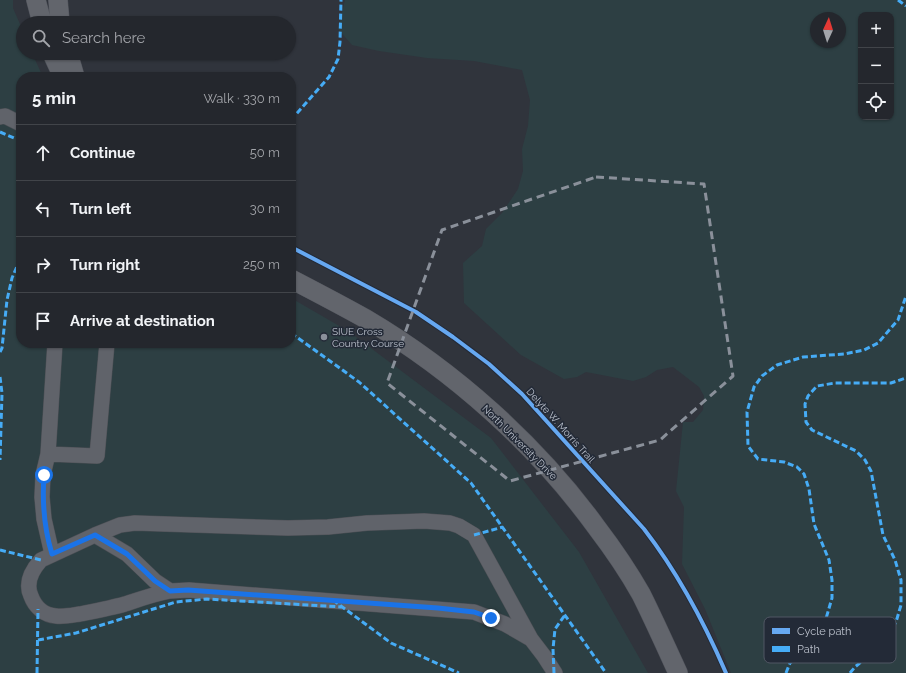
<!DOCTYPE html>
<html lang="en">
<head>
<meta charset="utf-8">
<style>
  body { margin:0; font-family:Raleway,sans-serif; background:#303339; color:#f1f3f6 }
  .controls { position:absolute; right:12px; top:12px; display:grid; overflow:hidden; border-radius:8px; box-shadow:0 1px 3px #0004 }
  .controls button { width:36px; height:36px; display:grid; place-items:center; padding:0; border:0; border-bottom:1px solid #414449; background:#24272d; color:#f1f3f6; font:20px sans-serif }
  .compass { position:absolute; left:810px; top:12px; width:36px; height:36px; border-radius:50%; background:#24272d; box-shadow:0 1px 3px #0004; rotate:4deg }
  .stop { position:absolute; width:12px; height:12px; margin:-9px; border:3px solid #1a73e8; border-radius:50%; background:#fff }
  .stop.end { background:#1a73e8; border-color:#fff; box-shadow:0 1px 4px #0008 }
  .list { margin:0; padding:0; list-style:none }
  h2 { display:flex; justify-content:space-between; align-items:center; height:52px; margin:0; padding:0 16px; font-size:17px }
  h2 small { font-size:13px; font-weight:400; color:#a3a5aa }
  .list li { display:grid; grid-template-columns:26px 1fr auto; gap:12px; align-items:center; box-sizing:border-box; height:56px; padding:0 16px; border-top:1px solid #414449 }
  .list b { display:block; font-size:15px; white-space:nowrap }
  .list em { font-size:13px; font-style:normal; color:#a3a5aa }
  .icon { flex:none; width:22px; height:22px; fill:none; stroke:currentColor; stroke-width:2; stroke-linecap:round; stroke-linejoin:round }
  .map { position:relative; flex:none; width:906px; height:673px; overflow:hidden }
  .search { position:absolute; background:#24272d; box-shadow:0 1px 3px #0004; left:16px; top:16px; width:280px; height:44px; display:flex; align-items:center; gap:10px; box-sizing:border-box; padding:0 14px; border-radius:22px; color:#a3a5aa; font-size:15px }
  .panel { position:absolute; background:#24272d; box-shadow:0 1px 3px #0004; left:16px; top:72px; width:280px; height:276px; border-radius:16px }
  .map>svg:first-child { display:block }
  .green { fill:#2d3f43; fill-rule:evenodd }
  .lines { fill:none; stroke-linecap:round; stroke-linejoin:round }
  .minor-casing { stroke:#4c4f55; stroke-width:16 }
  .major-casing { stroke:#4e5159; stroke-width:20 }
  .minor { stroke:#60636a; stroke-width:15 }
  .major { stroke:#62656c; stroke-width:19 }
  .quiet { stroke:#46acf6; stroke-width:3; stroke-dasharray:6 3; stroke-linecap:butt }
  .cycleway-casing { stroke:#232a37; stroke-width:6 }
  .cycleway { stroke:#66a8f1; stroke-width:4 }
  .route { stroke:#1a73e8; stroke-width:5 }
  .marked { fill:none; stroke:#8a909a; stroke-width:3; stroke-dasharray:8 5; stroke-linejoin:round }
  .poi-dot { fill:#8a909a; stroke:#232a37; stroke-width:1.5 }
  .labels { text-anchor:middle; stroke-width:3; stroke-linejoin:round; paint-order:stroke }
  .poi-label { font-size:10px; fill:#bbc1cc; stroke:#232a37; text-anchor:start }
  .street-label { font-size:10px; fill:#bbc1cc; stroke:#232a37 }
  .key { fill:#232a37; stroke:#515764; stroke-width:1 }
  .key-label { font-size:11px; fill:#bbc1cc }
</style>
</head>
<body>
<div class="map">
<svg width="906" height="673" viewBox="0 0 906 673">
  <rect width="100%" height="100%" fill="#30343c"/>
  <path class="green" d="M0,0H13V8L23,31V53H32L43,77H21V343H291V298L348,331L491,438L579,552L648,673H0Z
    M345,0H906V673H731L705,609L682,564L684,507L676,491L683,422H693L703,410L704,396L699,387L673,367L657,370L646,377L633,381L586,372L577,377L564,379L521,355L464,303L463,263L482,246L486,229L502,213L518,189L523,171L522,149L528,126L530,100L522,70L474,61L427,58L379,51L352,45L338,29ZM861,15H891V117H861ZM816,18H840V42H816Z"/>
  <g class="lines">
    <defs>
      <path id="minor" d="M0,117L5,116L21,124
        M48,454L97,456L107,343
        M95,535L120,525L135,523L288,528L328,527L367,523L424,521L450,523L459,526L474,535L531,639L544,656L555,673
        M52,554L44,519L42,497L43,475L48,454L55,343
        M170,591C154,594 140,599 125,604C111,608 95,611 80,614C73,615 64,617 56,616C44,615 35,607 31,596C25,583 32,570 41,560L95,535L127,554L155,581L170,591L189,590L474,612L505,624L531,639"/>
      <path id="major" d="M36,0L42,23
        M58,0L60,23
        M52,53L63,77
        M68,53L75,77
        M291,279C316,292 341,305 366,319C454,371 537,445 597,528C613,549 628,571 641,594C654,620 666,647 678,673"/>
    </defs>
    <use href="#minor" class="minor-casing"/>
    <use href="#major" class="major-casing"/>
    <use href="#minor" class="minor"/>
    <use href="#major" class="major"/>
    <path class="quiet" d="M898,0L906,6
      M291,120L329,77L338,59L340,42L341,0
      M0,132L21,141
      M291,333L359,382L471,483L606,673
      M0,352L2,348L7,300L12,278L21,257
      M0,377L2,393L0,460
      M474,535L503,527
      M0,550L41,560
      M333,600L391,643L459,673
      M38,640L76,633L176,602L207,599L342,607
      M37,673L38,609
      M554,673L553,649L555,629L565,615
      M786,673L790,663L820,639L832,598V580L829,560L814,524L809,489L804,474L797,467L784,462L758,459L748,446L747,412L754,387L762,376L777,365L803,357L844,354L864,350L878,343L898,320L906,296
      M850,673L855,667L884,643L896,622L901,605V580L895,560L883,535L871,471L865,460L856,451L812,430L806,422L805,404L808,396L817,386L835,383H891L906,378"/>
    <defs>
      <path id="cycleway" d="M291,247L416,312L453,337L489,364L522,394L644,529C678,573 704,622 726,673"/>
    </defs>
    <use href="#cycleway" class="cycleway-casing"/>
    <use href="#cycleway" class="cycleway"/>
  </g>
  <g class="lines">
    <path class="route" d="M44,475C42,503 44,528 52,554L95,535L127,554L155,581L170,591L188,590L438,608L474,612L491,618"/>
  </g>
  <path class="marked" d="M596,177L704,184L733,376L660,440L510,481L387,383L442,230Z"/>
  <circle class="poi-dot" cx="324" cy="337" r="4"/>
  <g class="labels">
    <g class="poi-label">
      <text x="332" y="335">SIUE Cross<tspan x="332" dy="12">Country Course</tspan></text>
    </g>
    <g class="street-label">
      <text transform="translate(561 425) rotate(48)" y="4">Delyte W. Morris Trail</text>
      <text transform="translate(520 442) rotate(45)" y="4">North University Drive</text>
    </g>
  </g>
  <rect x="764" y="617" width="132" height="46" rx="6" class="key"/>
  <rect x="772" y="628" width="18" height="6" fill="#66a8f1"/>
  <rect x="772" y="646" width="18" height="6" fill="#46acf6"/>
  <g class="key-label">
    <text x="797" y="635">Cycle path</text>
    <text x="797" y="653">Path</text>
  </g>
</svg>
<div class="controls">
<button>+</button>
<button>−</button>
<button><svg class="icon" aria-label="locate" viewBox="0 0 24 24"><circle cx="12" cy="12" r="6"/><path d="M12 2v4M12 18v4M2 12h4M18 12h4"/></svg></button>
</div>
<svg class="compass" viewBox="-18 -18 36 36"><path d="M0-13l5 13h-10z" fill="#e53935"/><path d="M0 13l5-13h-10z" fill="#a3a5aa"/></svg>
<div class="stop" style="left:44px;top:475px"></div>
<div class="stop end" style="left:491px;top:618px"></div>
<div class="search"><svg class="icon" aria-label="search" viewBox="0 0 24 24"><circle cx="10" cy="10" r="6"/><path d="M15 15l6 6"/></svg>Search here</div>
<section class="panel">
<h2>5 min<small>Walk · 330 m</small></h2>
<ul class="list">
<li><svg class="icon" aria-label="ahead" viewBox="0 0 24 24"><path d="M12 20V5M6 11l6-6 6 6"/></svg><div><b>Continue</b></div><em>50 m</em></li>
<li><svg class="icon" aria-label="left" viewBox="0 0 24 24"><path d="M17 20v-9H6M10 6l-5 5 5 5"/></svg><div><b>Turn left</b></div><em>30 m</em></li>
<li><svg class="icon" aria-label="right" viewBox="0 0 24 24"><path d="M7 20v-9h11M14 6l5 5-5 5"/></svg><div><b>Turn right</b></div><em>250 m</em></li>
<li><svg class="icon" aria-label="arrive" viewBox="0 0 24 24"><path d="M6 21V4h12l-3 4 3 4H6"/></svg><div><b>Arrive at destination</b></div></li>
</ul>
</section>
</div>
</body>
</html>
